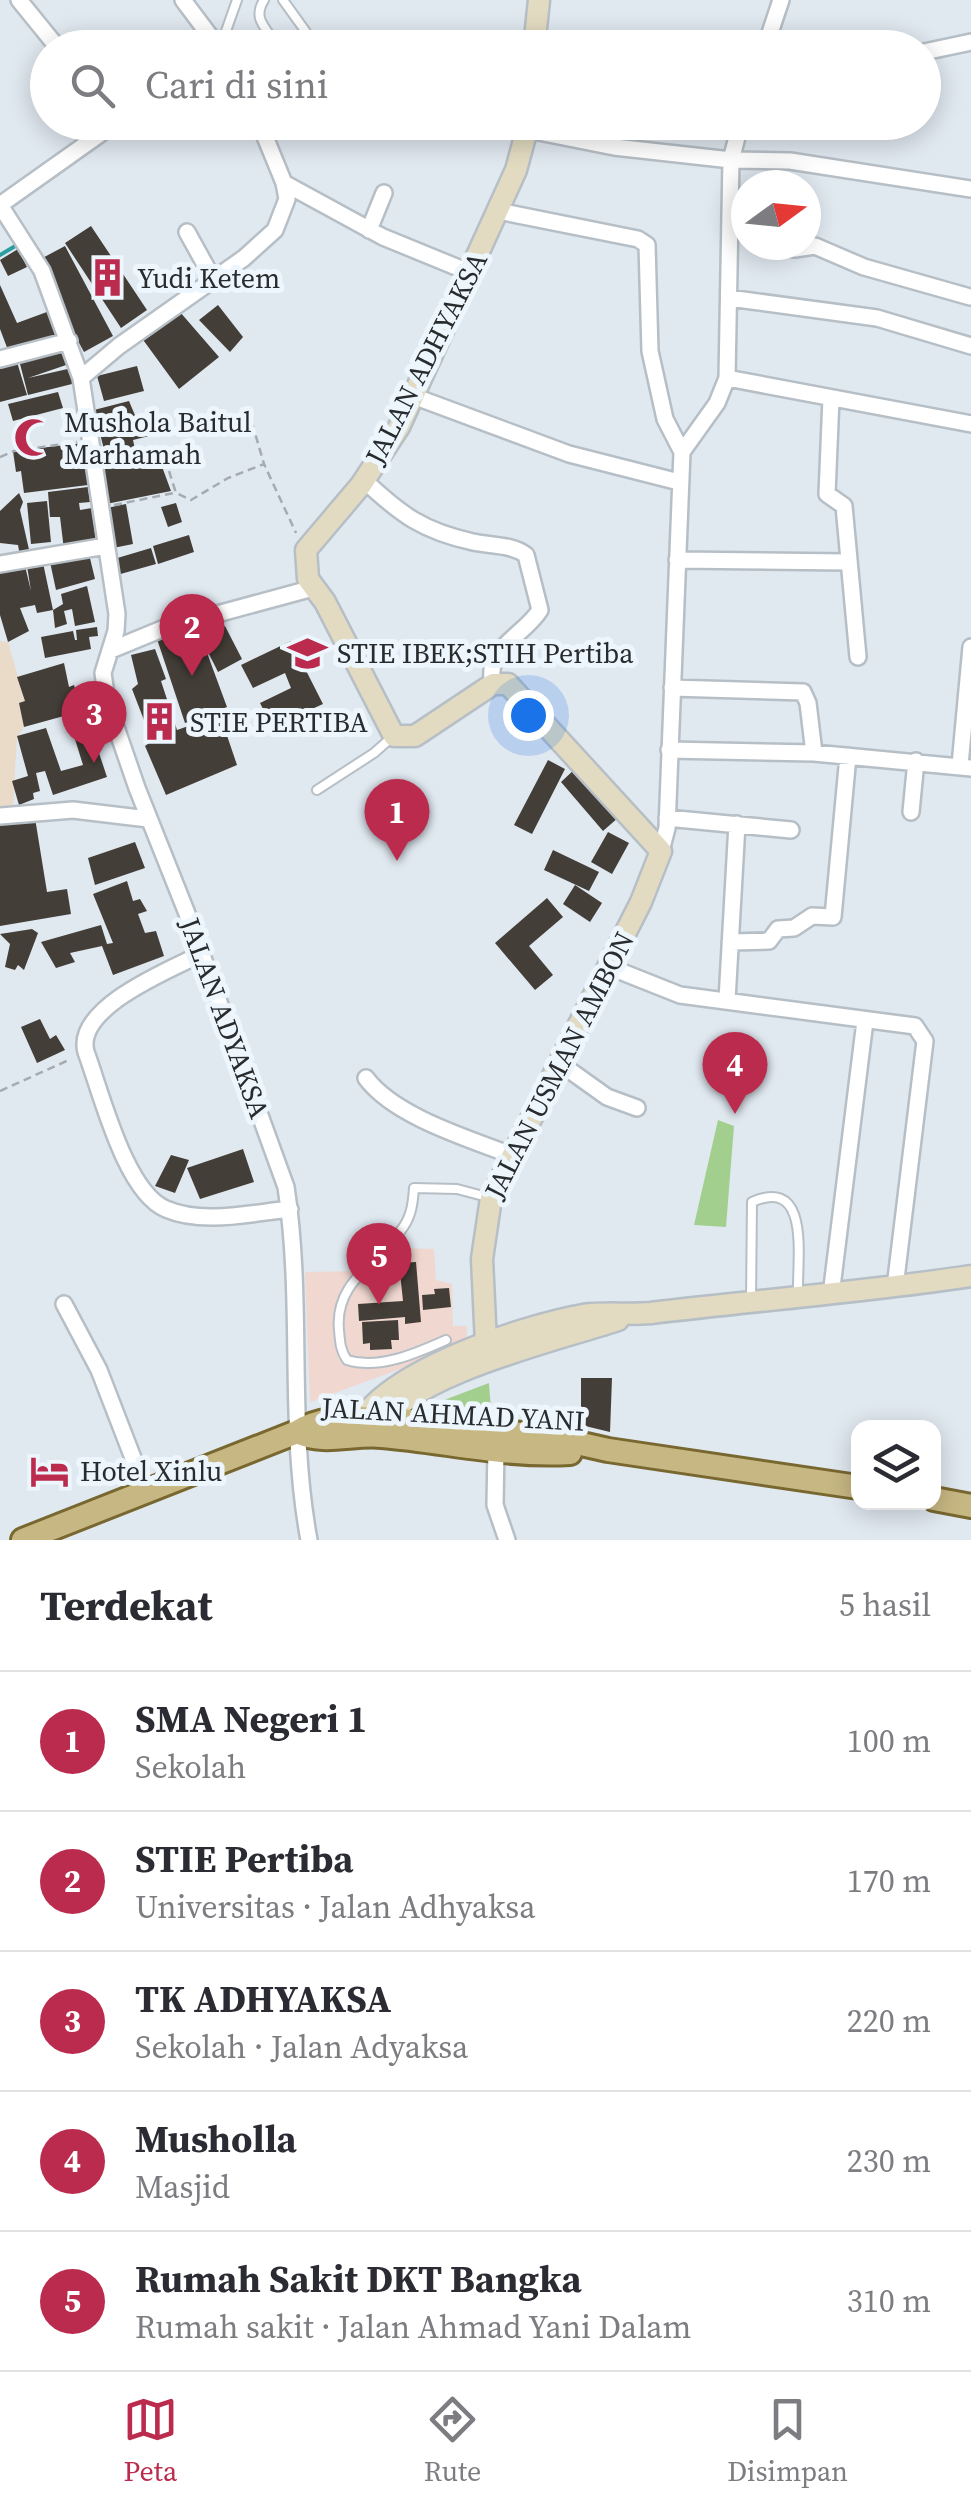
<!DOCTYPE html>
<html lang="id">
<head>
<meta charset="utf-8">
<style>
  body { margin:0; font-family:"Source Serif 4",serif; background:#f2f2f3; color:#2b2b33 }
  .controls { position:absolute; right:30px; bottom:30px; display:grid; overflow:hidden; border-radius:20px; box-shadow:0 5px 25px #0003 }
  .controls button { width:90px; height:90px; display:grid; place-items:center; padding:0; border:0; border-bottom:2px solid #e1e1e2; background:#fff; color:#2b2b33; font:50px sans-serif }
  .compass { position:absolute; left:731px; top:170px; width:90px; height:90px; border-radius:50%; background:#fff; box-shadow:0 5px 25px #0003; rotate:75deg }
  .you { position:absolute; left:528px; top:715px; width:35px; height:35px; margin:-25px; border:8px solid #fff; border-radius:50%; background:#1a73e8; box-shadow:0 0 0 15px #1a73e833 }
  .badge { display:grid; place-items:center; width:65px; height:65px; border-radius:50%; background:#bb2b4e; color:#fff; font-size:32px; font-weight:700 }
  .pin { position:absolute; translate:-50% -82px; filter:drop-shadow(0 2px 5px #0008) }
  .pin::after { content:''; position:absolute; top:52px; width:35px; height:30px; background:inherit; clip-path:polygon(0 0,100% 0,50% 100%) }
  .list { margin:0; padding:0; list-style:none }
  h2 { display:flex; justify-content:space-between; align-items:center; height:130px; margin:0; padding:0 40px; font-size:42px }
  h2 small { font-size:32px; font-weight:400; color:#7c7c81 }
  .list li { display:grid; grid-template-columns:65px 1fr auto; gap:30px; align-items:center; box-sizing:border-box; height:140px; padding:0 40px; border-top:2px solid #e1e1e2 }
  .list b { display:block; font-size:38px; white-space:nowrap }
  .list p { margin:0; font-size:32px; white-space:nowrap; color:#7c7c81 }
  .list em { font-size:32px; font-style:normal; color:#7c7c81 }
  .icon { flex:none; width:55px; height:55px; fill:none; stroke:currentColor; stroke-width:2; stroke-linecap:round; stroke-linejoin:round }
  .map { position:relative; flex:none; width:971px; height:1540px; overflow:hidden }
  .search { position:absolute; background:#fff; box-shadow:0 5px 25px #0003; left:30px; right:30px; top:30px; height:110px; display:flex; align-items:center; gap:25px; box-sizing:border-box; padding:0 35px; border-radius:55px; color:#7c7c81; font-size:38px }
  .sheet { height:830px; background:#fff }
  nav { display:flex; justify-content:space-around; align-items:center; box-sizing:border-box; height:140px; border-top:2px solid #e1e1e2; background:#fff; font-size:28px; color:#7c7c81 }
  nav a { display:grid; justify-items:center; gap:5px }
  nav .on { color:#bb2b4e }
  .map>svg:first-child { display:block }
  .industrial { fill:#eadbc8 }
  .medical { fill:#f0d7d0 }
  .green { fill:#a3cf8e }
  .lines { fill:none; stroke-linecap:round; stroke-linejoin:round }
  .stream { stroke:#2c9ea0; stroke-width:4 }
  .building { fill:#443e38 }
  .lane-casing { stroke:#b7bfc6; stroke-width:12 }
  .street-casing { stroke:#b7bfc6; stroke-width:20 }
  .secondary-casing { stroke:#b7bfc6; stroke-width:25 }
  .primary-casing { stroke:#78672f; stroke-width:28 }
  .path { stroke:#a4abb1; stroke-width:2.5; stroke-dasharray:8 5; stroke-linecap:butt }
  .lane { stroke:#fff; stroke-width:8 }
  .street { stroke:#fff; stroke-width:15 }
  .secondary { stroke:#e3dbc1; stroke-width:20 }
  .primary { stroke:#c7b783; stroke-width:22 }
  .labels { text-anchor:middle; stroke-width:10; stroke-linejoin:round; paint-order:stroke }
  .poi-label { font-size:28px; fill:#292c2e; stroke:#edf6fd; text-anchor:start }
  .street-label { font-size:28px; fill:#292c2e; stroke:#edf6fd }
</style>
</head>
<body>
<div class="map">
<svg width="971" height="1540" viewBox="0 0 971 1540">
  <rect width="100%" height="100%" fill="#e0e8f0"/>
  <path class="industrial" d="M0,641L8,642L25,701L19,703L24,727L17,737L13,806L0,808Z"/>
  <path class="medical" d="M393,1248L434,1249L436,1280L452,1284L453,1326H467L466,1345L310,1402L305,1272L360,1271Z"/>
  <path class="green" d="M718,1120L734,1126L726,1227L694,1225Z
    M489,1383L492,1424L415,1411Z"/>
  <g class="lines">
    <path class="stream" d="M0,255L17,245"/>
  </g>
  <path class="building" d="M91,226L147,310L121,328L65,243Z
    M65,246L113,336L84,352L35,262Z
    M18,249L27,267L8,276L0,260Z
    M0,285L17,323L55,309L65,340L11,358L0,329Z
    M218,305L243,337L230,352L199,320Z
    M180,312L219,357L179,389L141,337Z
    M66,345L72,363L28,378L72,368L76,383L28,395L19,360Z
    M17,362L27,395L0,402V367Z
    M137,366L144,391L104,401L97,376Z
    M58,392L63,408L13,421L8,404Z
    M129,401L137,420L144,418L149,436L133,440L137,458L157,453L171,491L106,504L102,466L108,465L94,410Z
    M84,443L85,454L73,456L74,466L86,465L88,485L24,493L21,471L16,472L13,451Z
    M88,487L90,502L79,503L80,510L92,508L96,542L64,550L60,517H50L48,492Z
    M19,493L23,502L20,510L30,554L20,556L18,545L0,543V511Z
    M47,501L51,542L31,544L27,503Z
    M176,503L182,522L168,527L161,507Z
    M126,504L133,544L113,548L107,508Z
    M189,535L194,552L158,564L153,546Z
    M151,548L156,564L117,575L114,559Z
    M89,554L95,579L56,590L50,562Z
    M43,563L53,610L37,613L35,605L20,608L29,631L8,642L0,615V572L25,566L31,591L27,566Z
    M87,586L95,622L75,626L72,609L64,611L67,624L55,628L53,610L63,604L61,594Z
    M225,626L242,659L218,672L203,642L227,707L185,723L157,639L197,627L201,638Z
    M97,627L98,636L89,637L91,649L45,658L41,637L73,631L75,640H77L76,630Z
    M291,641L323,704L272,727L260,703L291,688L285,673L253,688L241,665Z
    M155,649L166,679L161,681L177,730L220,715L237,765L166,795L145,746L152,741L132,689L138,684L131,655Z
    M64,663L69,687L74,685L82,711L24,727L19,703L25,701L17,677Z
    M46,728L61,771L83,765L74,736L91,729L107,777L53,795L45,771L36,773L40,791L33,793L34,799L19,805L12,781L28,776L17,736Z
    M548,760L565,769L532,834L514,825Z
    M576,768L619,817L603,831L561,782Z
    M35,818L47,892L67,889L71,914L0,926V824Z
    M608,832L629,843L612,874L591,862Z
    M135,842L145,868L95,885L88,858Z
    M553,850L599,872L589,891L544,870Z
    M127,881L133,901L140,899L147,911L138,914L145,933L156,931L164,956L113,975L102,946L70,953L75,962L56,968L41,942L101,925L107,944L113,943L93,894Z
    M575,885L602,903L590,922L563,904Z
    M547,898L563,917L529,946L553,975L535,990L495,943Z
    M32,929L38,933L24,970L18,965L15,970L5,967L10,944L0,934Z
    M40,1019L50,1039L56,1035L65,1050L37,1063L21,1027Z
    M243,1149L254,1182L200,1199L187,1168Z
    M171,1155L189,1160L175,1193L155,1186Z
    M416,1262L421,1322L405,1324V1317L359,1321L358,1304L403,1301L399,1263Z
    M398,1266L399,1278L373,1280V1268Z
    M449,1288L451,1307L423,1310L422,1295L435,1294L434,1289Z
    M398,1320L399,1340H391L392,1349L370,1350V1343L363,1344L362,1322Z
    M581,1378H612L610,1432L581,1425Z"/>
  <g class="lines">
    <defs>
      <path id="lane" d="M264,0C254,16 262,24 272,38
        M283,0L306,32
        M220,48L237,0
        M317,790L374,753L391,738
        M751,1300L752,1202C811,1176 797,1258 798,1293
        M446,1340C417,1353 379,1370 347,1360C340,1350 340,1341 339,1330C334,1280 381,1262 404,1226C412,1214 413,1201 414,1188L457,1189L491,1198"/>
      <path id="street" d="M19,0L58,48
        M183,0L219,48
        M765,48L781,0
        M924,52L971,42
        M259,122L284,183L287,199L275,230L244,258L119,346L81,378L117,614L116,631L103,673L107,701L137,788L186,911L286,1187C304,1304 287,1423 309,1540
        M489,122L614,147L731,160L727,378L717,403L682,452L667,828L661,851
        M741,122L731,160L790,161L971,189
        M284,183L383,237L471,273
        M0,205L42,271L81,378
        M0,205L110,127L111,122
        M498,211L638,239L647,245L650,351L665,419L682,452
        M369,230L384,193
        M187,232L213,279
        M769,245L795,249L815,246L864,267L970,297
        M729,298L877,318L971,346
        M0,359L69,341
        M727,378L971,424
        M413,396L569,454L679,482
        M831,398L827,494L844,506L858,657
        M364,480C401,515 423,531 473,542C491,546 511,544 526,555L540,610C524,636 484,648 493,684
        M677,560L847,562
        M0,564L106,546
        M111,650L162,629L313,588
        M672,688L803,692L808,703L814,753
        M669,750L814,753L971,768
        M960,765L971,647
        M911,812L916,761
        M0,816L73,810L148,819
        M667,818L791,830
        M730,942L769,941L778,929L794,928L812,916L833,917L848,756
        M201,954C169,970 74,1008 86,1052C101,1092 125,1192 166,1209C203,1225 251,1213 290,1209
        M607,966L680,995L915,1026L925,1041L895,1287
        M727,1000L737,824
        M558,1062L607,1097L637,1108
        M366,1078C394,1116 467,1138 511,1155
        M831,1295L865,1021
        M64,1304L99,1370L145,1489
        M496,1449L495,1505L507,1540"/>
      <path id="secondary" d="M534,48L539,0
        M486,1344L482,1259L491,1198L641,902L661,851L508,684H493L415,736H394L325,602L308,579L306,550L361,485L399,427L516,170L529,122
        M381,1428C402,1376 565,1338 618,1320
        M357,1429C379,1373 525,1325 583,1315C605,1312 629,1315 651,1313C758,1300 865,1292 971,1276"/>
      <path id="primary" d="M297,1432C325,1445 352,1433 382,1436C444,1441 507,1457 570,1453
        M934,1499L971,1506
        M23,1540L297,1432C322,1416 356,1418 385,1418L555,1438L608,1450L858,1487"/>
    </defs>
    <use href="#lane" class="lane-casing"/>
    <use href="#street" class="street-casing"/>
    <use href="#secondary" class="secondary-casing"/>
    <use href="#primary" class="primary-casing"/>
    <path class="path" d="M252,423L264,464
      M0,457L14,451L77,442
      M169,471L176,493L191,500L228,478L264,464L296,533
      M114,505L174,493
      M0,1091L71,1059"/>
    <use href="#lane" class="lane"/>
    <use href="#street" class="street"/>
    <use href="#secondary" class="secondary"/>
    <use href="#primary" class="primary"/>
  </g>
  <defs>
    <symbol id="building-bare" viewBox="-9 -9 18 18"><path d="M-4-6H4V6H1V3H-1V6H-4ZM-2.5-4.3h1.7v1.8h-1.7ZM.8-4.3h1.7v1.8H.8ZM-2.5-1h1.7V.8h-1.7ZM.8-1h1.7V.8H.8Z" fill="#bb2b4e" stroke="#edf6fd" stroke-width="2.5" paint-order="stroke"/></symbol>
    <symbol id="mosque-bare" viewBox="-9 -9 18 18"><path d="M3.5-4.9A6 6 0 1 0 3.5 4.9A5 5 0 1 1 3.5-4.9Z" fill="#bb2b4e" stroke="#edf6fd" stroke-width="2.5" paint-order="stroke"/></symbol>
    <symbol id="university-bare" viewBox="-9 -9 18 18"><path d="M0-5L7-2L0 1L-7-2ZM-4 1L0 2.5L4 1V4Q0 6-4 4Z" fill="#bb2b4e" stroke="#edf6fd" stroke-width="2.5" paint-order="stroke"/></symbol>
    <symbol id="hotel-bare" viewBox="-9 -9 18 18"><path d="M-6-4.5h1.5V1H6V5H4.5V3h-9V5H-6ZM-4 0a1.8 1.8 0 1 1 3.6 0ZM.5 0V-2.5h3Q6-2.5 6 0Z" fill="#bb2b4e" stroke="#edf6fd" stroke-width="2.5" paint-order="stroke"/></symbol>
  </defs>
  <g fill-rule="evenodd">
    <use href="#building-bare" x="80" y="250" width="55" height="55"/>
    <use href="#mosque-bare" x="6" y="410" width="55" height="55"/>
    <use href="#university-bare" x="280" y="626" width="55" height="55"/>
    <use href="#building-bare" x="132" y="694" width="55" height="55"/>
    <use href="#hotel-bare" x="22" y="1444" width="55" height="55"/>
  </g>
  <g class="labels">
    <g class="poi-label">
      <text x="137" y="288">Yudi Ketem</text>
      <text x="64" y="432">Mushola Baitul<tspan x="64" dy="32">Marhamah</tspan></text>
      <text x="337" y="663">STIE IBEK;STIH Pertiba</text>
      <text x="190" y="732">STIE PERTIBA</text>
      <text x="80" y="1481">Hotel Xinlu</text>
    </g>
    <g class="street-label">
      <text transform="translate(426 358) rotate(-63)" y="10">JALAN ADHYAKSA</text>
      <text transform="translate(225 1018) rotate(70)" y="10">JALAN ADYAKSA</text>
      <text transform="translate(559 1065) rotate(-63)" y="10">JALAN USMAN AMBON</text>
      <text transform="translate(453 1414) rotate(3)" y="10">JALAN AHMAD YANI</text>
    </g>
  </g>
</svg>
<div class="controls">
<button><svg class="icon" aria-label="layers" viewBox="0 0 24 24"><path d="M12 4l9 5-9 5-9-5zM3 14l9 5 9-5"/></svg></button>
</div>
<svg class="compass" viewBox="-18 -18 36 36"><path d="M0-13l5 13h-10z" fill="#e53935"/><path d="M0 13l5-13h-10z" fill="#7c7c81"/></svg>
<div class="you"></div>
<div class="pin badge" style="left:397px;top:861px">1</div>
<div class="pin badge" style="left:192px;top:676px">2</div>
<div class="pin badge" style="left:94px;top:763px">3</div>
<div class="pin badge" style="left:735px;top:1114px">4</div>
<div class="pin badge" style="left:379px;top:1305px">5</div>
<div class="search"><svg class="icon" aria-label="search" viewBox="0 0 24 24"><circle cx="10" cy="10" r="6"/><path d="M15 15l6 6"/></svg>Cari di sini</div>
</div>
<section class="sheet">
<h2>Terdekat<small>5 hasil</small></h2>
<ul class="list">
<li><span class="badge">1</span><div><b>SMA Negeri 1</b><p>Sekolah</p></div><em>100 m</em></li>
<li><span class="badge">2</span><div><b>STIE Pertiba</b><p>Universitas · Jalan Adhyaksa</p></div><em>170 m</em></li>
<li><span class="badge">3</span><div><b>TK ADHYAKSA</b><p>Sekolah · Jalan Adyaksa</p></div><em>220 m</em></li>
<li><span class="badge">4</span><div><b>Musholla</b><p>Masjid</p></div><em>230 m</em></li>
<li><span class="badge">5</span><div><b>Rumah Sakit DKT Bangka</b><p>Rumah sakit · Jalan Ahmad Yani Dalam</p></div><em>310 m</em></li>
</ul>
</section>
<nav>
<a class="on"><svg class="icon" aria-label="map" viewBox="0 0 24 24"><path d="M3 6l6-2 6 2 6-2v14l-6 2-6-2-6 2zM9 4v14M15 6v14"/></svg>Peta</a>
<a><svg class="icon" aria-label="directions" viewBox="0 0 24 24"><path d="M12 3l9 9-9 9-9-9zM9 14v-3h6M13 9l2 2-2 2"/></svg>Rute</a>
<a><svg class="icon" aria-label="saved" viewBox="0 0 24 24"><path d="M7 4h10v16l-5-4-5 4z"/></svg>Disimpan</a>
</nav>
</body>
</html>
